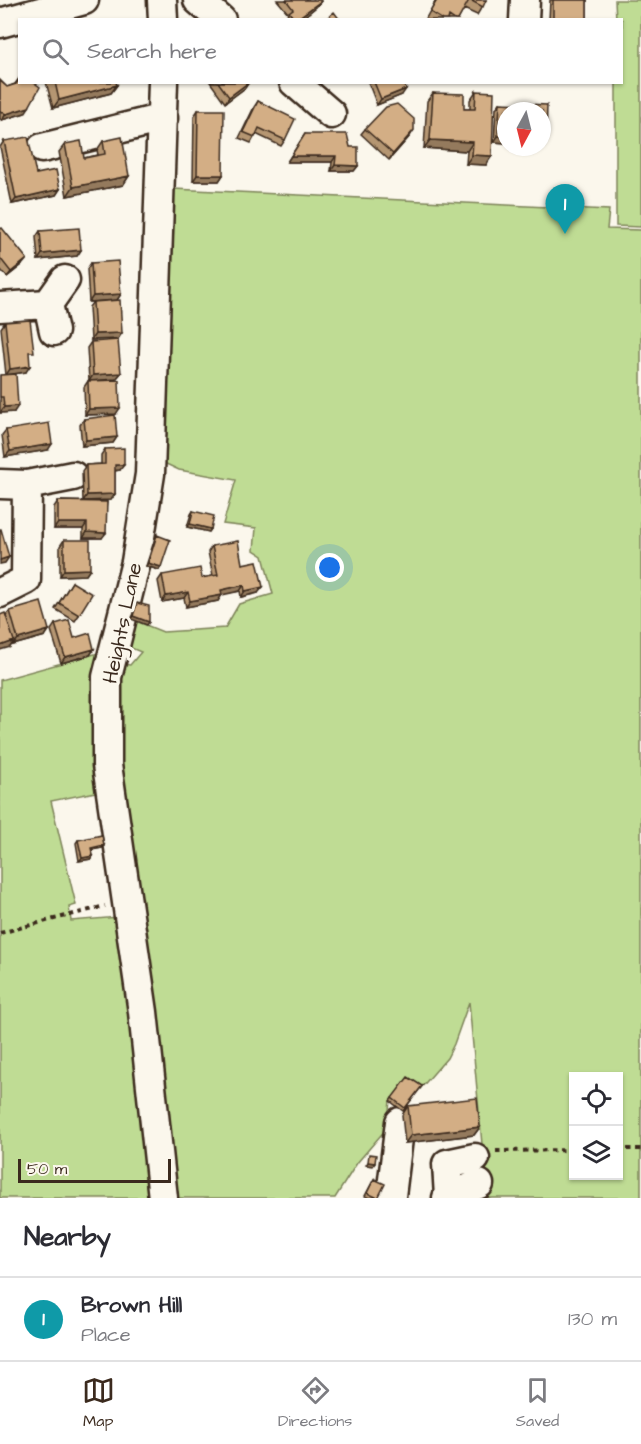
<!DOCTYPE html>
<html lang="en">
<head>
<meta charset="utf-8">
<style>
  body { margin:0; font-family:"Architects Daughter",sans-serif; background:#f7f7f7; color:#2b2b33 }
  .controls { position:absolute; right:18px; bottom:18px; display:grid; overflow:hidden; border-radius:0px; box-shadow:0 2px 4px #0004 }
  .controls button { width:54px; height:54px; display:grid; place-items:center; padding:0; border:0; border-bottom:2px solid #e1e1e2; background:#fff; color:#2b2b33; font:30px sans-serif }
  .compass { position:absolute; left:497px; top:102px; width:54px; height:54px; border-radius:50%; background:#fff; box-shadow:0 2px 4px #0004; rotate:187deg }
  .scale { position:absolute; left:18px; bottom:15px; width:153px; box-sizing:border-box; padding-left:6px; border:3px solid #3b2a1e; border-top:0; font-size:16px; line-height:21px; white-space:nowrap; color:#3b2a1e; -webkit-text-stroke:4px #fbf7ec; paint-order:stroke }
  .you { position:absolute; left:330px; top:568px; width:21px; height:21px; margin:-15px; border:4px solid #fff; border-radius:50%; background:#1a73e8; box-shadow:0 0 0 9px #1a73e833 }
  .badge { display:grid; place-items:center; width:39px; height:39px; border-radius:50%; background:#3b2a1e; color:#fff; font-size:20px; font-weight:700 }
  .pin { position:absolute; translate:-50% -50px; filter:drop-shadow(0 2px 3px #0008) }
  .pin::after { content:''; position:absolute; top:32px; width:21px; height:18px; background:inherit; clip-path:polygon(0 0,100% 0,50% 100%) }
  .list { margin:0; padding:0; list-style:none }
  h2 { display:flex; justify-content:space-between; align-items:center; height:78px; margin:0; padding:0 24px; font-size:26px }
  h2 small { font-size:20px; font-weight:400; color:#7c7c81 }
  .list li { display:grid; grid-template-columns:39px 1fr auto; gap:18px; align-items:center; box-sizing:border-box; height:84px; padding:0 24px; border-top:2px solid #e1e1e2 }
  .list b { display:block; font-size:22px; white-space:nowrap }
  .list p { margin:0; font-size:20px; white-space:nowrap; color:#7c7c81 }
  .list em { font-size:20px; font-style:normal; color:#7c7c81 }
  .icon { flex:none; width:33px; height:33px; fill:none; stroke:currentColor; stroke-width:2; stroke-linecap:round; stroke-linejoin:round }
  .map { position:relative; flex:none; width:641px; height:1198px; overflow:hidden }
  .search { position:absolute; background:#fff; box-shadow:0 2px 4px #0004; left:18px; right:18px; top:18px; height:66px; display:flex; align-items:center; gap:15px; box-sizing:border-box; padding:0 21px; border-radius:0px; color:#7c7c81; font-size:22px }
  .sheet { height:162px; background:#fff }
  nav { display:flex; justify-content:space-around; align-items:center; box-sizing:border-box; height:84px; border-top:2px solid #e1e1e2; background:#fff; font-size:16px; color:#7c7c81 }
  nav a { display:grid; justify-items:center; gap:3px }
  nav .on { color:#3b2a1e }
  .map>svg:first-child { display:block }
  .green { fill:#bfdc94; stroke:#7d8359; stroke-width:1.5; fill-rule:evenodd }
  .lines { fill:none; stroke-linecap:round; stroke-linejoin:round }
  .minor-casing { stroke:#3b2a1e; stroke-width:33 }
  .path { stroke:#3b2a1e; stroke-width:4; stroke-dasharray:4.5 4.5; stroke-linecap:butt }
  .minor { stroke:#fbf7ec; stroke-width:28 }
  .wall { fill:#b59672; stroke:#3b2a1e; stroke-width:1.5 }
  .shaded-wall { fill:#947a5d; stroke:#3b2a1e; stroke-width:1.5 }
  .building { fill:#d3ae85; stroke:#3b2a1e; stroke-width:1.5 }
  .labels { text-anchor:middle; stroke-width:6; stroke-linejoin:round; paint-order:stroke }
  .street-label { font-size:21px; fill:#3b2a1e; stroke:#fbf7ec }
</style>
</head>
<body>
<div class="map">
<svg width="641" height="1198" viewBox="0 0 641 1198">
  <rect width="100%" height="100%" fill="#fbf7ec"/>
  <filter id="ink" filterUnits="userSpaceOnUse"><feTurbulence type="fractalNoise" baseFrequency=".0167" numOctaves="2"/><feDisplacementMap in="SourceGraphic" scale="12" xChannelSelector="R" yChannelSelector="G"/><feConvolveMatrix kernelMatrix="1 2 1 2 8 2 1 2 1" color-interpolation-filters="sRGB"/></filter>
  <g filter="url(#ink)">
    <path class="green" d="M615,0H641V227L616,226V83L622,82V20L616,19Z
      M173,189L609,210L607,229L641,230V1198H469L486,1188L469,1002L454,1044L447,1058L420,1089L406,1080L390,1101L387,1128L357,1163L335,1198H176L153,978L114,733L121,664L130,665L141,652L124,645L131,619L163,632L225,628L239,604L273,594L263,556L254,550L256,528L223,524L236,480L179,470L164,463ZM574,1076H618V1176H574Z
      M102,652L101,791L51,801L76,905L69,907L71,921L119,917L153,1198H0V680Z"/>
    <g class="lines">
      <defs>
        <path id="minor" d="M162,0L163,20
          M198,0L221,20
          M524,20L525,0
          M0,23L84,0
          M163,82L150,474L136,562L107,677V765L143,1012L163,1198
          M294,82L331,114
          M42,148L163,118
          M48,304L54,331
          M0,307L48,304L65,280
          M0,484L27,485L26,580L0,593
          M27,485L73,476
          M391,1196L400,1122
          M449,1197L447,1164L475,1158
          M447,1198L479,1184"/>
      </defs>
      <use href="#minor" class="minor-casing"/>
      <path class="path" d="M0,933L105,906
        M618,1149H641
        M496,1151L574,1150"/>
      <use href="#minor" class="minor"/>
    </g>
    <path class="wall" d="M277,0H320L321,1L316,7L300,20H286L285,18L288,13Z
      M436,0H486L477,15L464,9L458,20H425Z
      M550,0H587V20H549Z
      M20,77L25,113L2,120L0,119V80L7,87L15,84Z
      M46,82H116L117,85L111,93L53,108Z
      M210,82H249L245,88L225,103Z
      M368,82H403L402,95L377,105Z
      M476,91L486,165L466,164L467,151L424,148L427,101L433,93L464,109H470V100Z
      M258,101L285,140L281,146L256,134L251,143L239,138L254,107Z
      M500,103L506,111V143L494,142L496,108Z
      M198,110L223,175L219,181H193L194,116Z
      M365,129L410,136L389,160L361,134Z
      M305,134L350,147L358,166L354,171H331L332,162H287Z
      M4,141L36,174L60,189L56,195L12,204L0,147Z
      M103,141L129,176L123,185L67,196L59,152L65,144L84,158L98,155L97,150Z
      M0,229L22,265L7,277L0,269Z
      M40,231L81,250L77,256L38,260L36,237Z
      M91,263L121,294L117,300L118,339L91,340L89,307L93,302H89L87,269Z
      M5,322L29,358L26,372L6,375L1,328Z
      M91,342L121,373L116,379L89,381L87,348Z
      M0,375L14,412L0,413Z
      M88,381L116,414L85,415L84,387Z
      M84,419L117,437L113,443L82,446L80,425Z
      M6,430L48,450L5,457L2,435Z
      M105,449L120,470L115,471V494L111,500L83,501L82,471L86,465L101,464V455Z
      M58,501L107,502L102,538H83V529H54V507Z
      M193,511L211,529L209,532L187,527L191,514Z
      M157,535L159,570L146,566L155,538Z
      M64,540L90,569L86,575L60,576V546Z
      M212,546L242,564L258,593L241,597L240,591L222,594L218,601L186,607L184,598L162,602L158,581L162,575L202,578L213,576L208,552Z
      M72,582L79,615L75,621L55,609Z
      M10,611L49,630L45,636L13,645V643L10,647L6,616Z
      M55,624L74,638L94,649L90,655L61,663L51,630Z
      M78,840L102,848L92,850L93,856L91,859L79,861L76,843Z
      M422,1086L403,1111L390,1101L392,1098Z
      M408,1106L480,1127L474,1135L405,1143L402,1115Z
      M374,1179L378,1198H369L365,1196Z"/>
    <path class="shaded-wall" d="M321,1L316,7L300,20H296Z
      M249,82L245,88L225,103L229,97Z
      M117,85L111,93L53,108L59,100Z
      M406,89L402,95L377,105L381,99Z
      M29,107L25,113L2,120L6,114Z
      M414,130L410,136L389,160L393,154Z
      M498,136L506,137V143L494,142Z
      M430,140L473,142L467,151L424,148Z
      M472,155L492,156L486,165L466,164Z
      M291,156H336L332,162H287Z
      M335,165L358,166L354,171H331Z
      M197,175H223L219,181H193Z
      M129,176L123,185L67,196L73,187Z
      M60,189L56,195L12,204L16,199Z
      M81,250L77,256L38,260L42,254Z
      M27,259L22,265L7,277L11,272Z
      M121,294L117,300L89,302L93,296Z
      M122,333L118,339L91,340L95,334Z
      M30,366L26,372L6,375L10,369Z
      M121,373L116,379L89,381L93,375Z
      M18,406L14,412L0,413L4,407Z
      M120,408L116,414L85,415L89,409Z
      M117,437L113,443L82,446L86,440Z
      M52,444L48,450L5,457L10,451Z
      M115,465H124L120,470L111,471Z
      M115,494L111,500L83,501L87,495Z
      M58,523H87L83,529H54Z
      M190,524L211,529L209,532L187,527Z
      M87,532L106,533L102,538H83Z
      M9,557L5,563L0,564V560Z
      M148,563L161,567L159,570L146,566Z
      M90,569L86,575L60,576L64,570Z
      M244,585L240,591L217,596L221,590Z
      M263,587L258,593L241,597L245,591Z
      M188,592L184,598L162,602L166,596Z
      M222,595L218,601L186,607L190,601Z
      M133,616L149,622L147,625L131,619Z
      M49,630L45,636L13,645L18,639Z
      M14,641L10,647L0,650V646Z
      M94,649L90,655L61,663L65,657Z
      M104,845L102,848L89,850L91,848Z
      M93,856L91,859L79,861L82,858Z
      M480,1127L474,1135L405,1143L411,1135Z
      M368,1162L375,1163L373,1166L366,1165Z"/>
    <path class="building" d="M286,0H320L321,1L295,20L289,12L293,9Z
      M437,0H469L458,20H455L449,16L448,20H443L430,12Z
      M470,0H486L483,7Z
      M553,0H587V20H553Z
      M334,12L340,20H325Z
      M20,78V82H33L40,87L29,107L6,114L0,111V81L7,87L16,84Z
      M55,82H116L117,85L59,100Z
      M218,82H249L229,97Z
      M374,82H403L406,89L381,99Z
      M476,91L494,92L492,156L472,155L473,142L430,140L433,93L464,94V109H475Z
      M258,101L295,119L285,140L259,128L255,137L243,132Z
      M500,103L547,105L546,138H542V111H506V137L498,136Z
      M397,104L414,119V130L393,154L365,129L386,107Z
      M198,110H224L223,175H197Z
      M305,134H347L350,147H358V166L335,165L336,156H291Z
      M28,137L36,174L56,170L60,189L16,199L4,141Z
      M122,137L129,176L73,187L65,144L81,141L84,158L105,154L103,141Z
      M2,228L27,259L11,272L0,258V229Z
      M79,228L81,250L42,254L40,231Z
      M118,261L121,294L93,296L91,263Z
      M120,300L122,333L95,334L93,302Z
      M30,320L34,352H29L30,366L10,369L5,322Z
      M118,340L121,373L93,375L91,342Z
      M16,374L18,406L4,407L3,397H0V375Z
      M119,380L120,408L89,409L88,381Z
      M115,415L117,437L86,440L84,419Z
      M49,423L52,444L10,451L6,430Z
      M124,448V465H115V494L87,495L86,465L105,464V449Z
      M58,501L107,502L106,533L87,532V523H58Z
      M193,511L214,516L211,529L190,524Z
      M0,529H1L9,557L0,560Z
      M157,535L170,540L161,567L148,563Z
      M64,540H90V569L64,570Z
      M238,541L242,564L257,561L263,587L245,591L244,585L221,590L222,595L190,601L188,592L166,596L162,575L200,568L202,578L218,575L212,546Z
      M72,582L92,594L79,615L59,603Z
      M41,602L49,630L18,639L10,611Z
      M137,603L149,606V622L133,616Z
      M5,613L14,641L0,646V615Z
      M69,620L74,638L90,633L94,649L65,657L55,624Z
      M102,835L104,845L91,848L93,856L82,858L78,840Z
      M408,1077L422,1086L405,1108L392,1098Z
      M477,1098L480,1127L411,1135L408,1106Z
      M369,1154L376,1155L375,1163L368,1162Z
      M374,1179L385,1184L378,1198L367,1193Z"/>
  </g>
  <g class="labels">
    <g class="street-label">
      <text transform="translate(122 623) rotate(-78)" y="7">Heights Lane</text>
    </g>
  </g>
</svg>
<div class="controls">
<button><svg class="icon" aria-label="locate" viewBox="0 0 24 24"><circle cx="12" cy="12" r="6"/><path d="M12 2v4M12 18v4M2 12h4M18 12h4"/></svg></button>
<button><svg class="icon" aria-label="layers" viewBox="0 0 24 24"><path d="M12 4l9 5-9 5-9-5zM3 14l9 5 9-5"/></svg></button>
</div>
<svg class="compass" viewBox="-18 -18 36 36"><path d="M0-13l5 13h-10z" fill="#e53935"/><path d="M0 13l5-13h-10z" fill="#7c7c81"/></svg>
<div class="scale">50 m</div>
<div class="you"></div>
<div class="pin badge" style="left:565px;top:234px;background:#0f9aa8">1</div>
<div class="search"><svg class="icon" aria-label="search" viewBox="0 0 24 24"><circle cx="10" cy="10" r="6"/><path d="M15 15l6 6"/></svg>Search here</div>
</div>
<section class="sheet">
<h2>Nearby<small></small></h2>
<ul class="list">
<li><span class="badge" style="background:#0f9aa8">1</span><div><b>Brown Hill</b><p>Place</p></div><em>130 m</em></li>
</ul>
</section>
<nav>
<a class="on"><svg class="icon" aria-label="map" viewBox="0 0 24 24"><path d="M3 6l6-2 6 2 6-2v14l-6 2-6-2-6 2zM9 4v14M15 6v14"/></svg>Map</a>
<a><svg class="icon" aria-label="directions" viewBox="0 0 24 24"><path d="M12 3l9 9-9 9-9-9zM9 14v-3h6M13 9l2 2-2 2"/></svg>Directions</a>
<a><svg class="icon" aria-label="saved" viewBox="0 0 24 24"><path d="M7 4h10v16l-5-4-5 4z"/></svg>Saved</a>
</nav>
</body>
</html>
